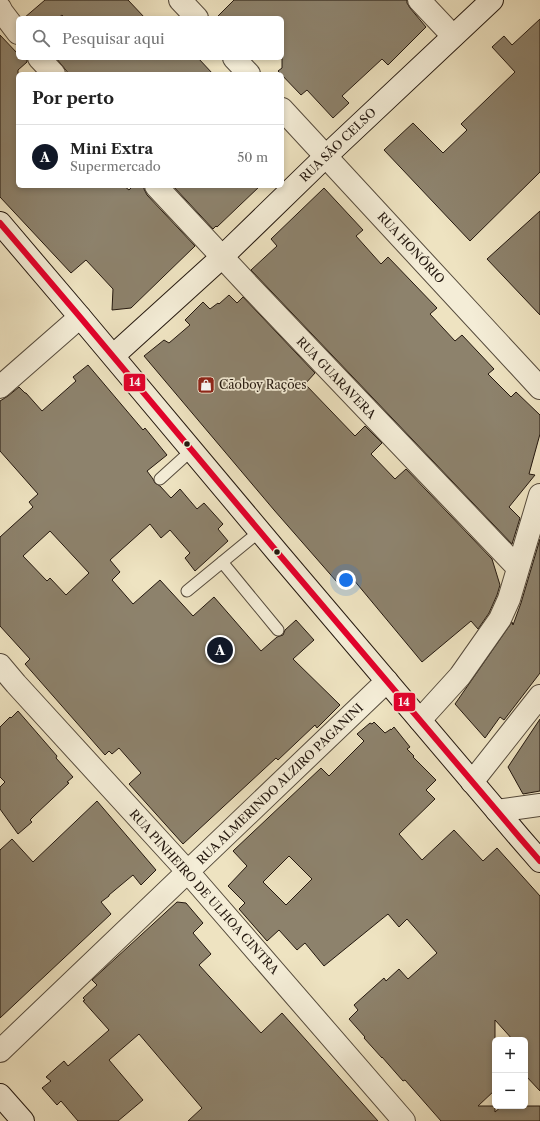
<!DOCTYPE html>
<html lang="pt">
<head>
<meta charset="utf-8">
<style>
  body { margin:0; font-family:"Libre Caslon Text",serif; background:#f6f6f6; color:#222 }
  .controls { position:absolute; right:12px; bottom:12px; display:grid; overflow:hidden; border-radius:6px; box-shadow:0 2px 6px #0003 }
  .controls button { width:36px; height:36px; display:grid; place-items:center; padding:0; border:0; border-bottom:1px solid #e0e0e0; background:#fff; color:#222; font:20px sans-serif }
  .you { position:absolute; left:346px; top:580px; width:14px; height:14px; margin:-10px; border:3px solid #fff; border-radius:50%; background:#1a73e8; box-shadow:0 0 0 6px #1a73e833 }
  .badge { display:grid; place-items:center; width:26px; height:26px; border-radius:50%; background:#111827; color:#fff; font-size:13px; font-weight:700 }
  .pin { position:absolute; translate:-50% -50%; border:2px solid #fff; box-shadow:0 1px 4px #0006 }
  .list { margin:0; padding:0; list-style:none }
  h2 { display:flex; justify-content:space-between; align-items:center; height:52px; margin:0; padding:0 16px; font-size:17px }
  h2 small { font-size:13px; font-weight:400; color:#767676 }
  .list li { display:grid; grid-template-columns:26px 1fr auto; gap:12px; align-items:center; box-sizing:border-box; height:64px; padding:0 16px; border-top:1px solid #e0e0e0 }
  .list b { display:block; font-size:15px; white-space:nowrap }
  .list p { margin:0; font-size:13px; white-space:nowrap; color:#767676 }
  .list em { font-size:13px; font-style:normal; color:#767676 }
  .icon { flex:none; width:22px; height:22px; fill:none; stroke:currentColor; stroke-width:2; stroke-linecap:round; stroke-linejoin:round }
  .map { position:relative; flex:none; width:540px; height:1121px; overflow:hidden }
  .search { position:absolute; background:#fff; box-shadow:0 2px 6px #0003; left:16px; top:16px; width:268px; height:44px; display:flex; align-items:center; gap:10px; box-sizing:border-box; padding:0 14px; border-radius:6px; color:#767676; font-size:15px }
  .panel { position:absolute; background:#fff; box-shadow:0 2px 6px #0003; left:16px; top:72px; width:268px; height:116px; border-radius:6px }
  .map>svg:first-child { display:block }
  .building { fill:#8d826c; stroke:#24180f; fill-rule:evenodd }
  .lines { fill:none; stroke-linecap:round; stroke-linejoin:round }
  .lane-casing { stroke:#564b3c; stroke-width:13 }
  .street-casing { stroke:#564b3c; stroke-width:24 }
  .secondary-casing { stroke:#24180f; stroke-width:24 }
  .lane { stroke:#f4edd7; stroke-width:11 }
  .street { stroke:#f4edd7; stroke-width:22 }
  .secondary { stroke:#f4edd7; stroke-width:22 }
  .bus-1-casing { stroke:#f4edd7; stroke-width:9 }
  .bus-1 { stroke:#e4002b; stroke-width:6 }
  .bus-dot { fill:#24180f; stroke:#f4edd7; stroke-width:1.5 }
  .labels { text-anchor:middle; stroke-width:3.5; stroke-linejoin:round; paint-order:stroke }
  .street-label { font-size:12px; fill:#24180f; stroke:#f4edd7 }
  .poi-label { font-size:12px; fill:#24180f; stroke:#f4edd7; text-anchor:start }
  .line-badge { stroke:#f4edd7; stroke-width:1.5 }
  .badge-label { font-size:11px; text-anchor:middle; font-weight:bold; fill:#fff }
</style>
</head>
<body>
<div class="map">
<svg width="540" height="1121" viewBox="0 0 540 1121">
  <rect width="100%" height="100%" fill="#eee3c1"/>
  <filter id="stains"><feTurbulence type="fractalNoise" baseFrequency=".005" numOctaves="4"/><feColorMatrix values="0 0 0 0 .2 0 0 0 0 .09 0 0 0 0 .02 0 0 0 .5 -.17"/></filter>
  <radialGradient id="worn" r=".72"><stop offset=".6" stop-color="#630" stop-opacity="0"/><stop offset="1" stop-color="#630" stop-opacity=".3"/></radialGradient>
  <path class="building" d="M45,0H128L145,18H65L62,15L58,18H24Z
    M234,0H407V3L410,8L426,27L388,65L382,59L342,96L349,103L333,118L307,90L301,95L278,71L282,68V18H216Z
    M540,19V172L470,241L384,150L413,123L443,153L467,130L461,124L515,72L492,47L504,36L512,45Z
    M0,35L18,54V58H27V62L18,70V186H124L129,190L133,186H144V189L147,195L195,246L131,308L112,310L113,289L86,260L71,273L0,197Z
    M56,58H198L213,74H69Z
    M173,186H260L217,227L216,226L213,229Z
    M324,188L363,230L356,236L381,264L388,257L437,308L430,314L455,341L462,335L494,369L488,374L511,397L516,392L540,415V434L529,474L535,475L509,507L520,518L512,544L251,270L277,246L271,239Z
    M540,211V315L487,259Z
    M229,295L237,303L243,297L315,373L305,384L355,436L365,426L382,443L371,454L395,479L406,469L492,559L500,585L497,595L489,613L478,629L471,621L422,662L348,573L337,582L274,510L144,356L164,340L169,343L190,325L185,320L203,302L210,309L218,303L219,304Z
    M88,365L143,430L145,428L167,455L147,471L153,479L155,483L160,486L171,498L180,489L197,509L204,503L223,524L218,529L228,541L195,571L185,558L190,553L170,530L161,538L150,524L110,560L120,572L112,580L133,604L160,580L193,616L214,597L261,651L277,637L283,635L285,630L296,620L314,640L293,659L340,705L317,728L315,725L278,760L276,758L183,844L129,784L141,773L119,748L112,754L109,751L105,755L25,664L30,659L0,626V537L33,507L29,502L38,494L0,451V401L8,396L19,387L25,393H26L42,411L76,381L73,377ZM50,531L89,573L66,595L50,578L47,581L23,556Z
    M540,539V673L504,720L500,717L485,738L455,704L512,622L513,625L521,603Z
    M18,711L57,756L56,758L73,777L67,782L69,783L35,815L30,820L32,822L18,834L0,809V787L5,782L0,777V727L10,717L11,718Z
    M540,719V791L523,794L508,767Z
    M374,722L385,733L391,729V730L394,727L410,747L407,749L414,756L413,757L436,780L426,790L435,799L399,834L422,860L454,830L483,861L497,848L540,896V1091L525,1075V1040H513L495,1020V1090L478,1106H495V1112L502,1106H540V1121H441L405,1080L403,1081L382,1057V1058L364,1038L365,1037L349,1019L358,1010L354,1005L384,978L386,981L399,969L408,979L437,953L407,919L399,927L388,914L324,966L305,943L297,950L279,930L267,941L239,909L245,903L228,886L247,866L233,851L321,768L329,776L364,741L357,734L370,723L372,724ZM289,856L312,879L286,905L263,882Z
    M97,801L156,870L141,885L133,875L109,895V896L101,902L111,914L0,1018V850L12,839L33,862Z
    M177,902L186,903L203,923L193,933L211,954L199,965L261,1033L282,1013L378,1121H188L202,1108L139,1034L109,1060L143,1100L118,1121H78L61,1101L57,1105L42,1088L51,1081L46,1077L64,1061L68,1066L109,1030L83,1001L85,1000L83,998L97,985L92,980Z"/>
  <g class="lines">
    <defs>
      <path id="lane" d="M160,479L192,450
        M222,562L278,630
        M187,591L260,531"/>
      <path id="street" d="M180,0L197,18
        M419,0L453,36
        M0,8L2,12L18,33
        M39,58L54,74
        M234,58L249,74
        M282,109L540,388
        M156,186L254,291L518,568
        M0,387L80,317
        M0,665L16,684L188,872L404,1121
        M420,720L460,676L500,619L509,599L540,495
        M472,782L540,696
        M497,811L540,805
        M0,1051L387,681"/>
      <path id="secondary" d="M0,223L80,317L278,553L520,838L540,861
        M113,356L222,257L326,156L492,0
        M0,1095L23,1121"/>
    </defs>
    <use href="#lane" class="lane-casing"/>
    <use href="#street" class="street-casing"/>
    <use href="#secondary" class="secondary-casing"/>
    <use href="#lane" class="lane"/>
    <use href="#street" class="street"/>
    <use href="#secondary" class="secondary"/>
    <defs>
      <path id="bus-1" d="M0,223L80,317L278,553L520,838L540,861"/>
    </defs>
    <use href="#bus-1" class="bus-1-casing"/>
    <use href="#bus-1" class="bus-1"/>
  </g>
  <defs>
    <symbol id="shop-square" viewBox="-11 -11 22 22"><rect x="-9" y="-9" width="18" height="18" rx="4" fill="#8f2418" stroke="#f4edd7"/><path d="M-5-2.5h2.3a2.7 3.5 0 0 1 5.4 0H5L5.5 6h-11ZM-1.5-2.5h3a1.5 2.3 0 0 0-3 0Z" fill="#fff"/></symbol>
  </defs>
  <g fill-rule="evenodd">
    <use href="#shop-square" x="196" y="375" width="20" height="20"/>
  </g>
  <g class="bus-dot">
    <circle cx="187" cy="444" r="3.5"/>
    <circle cx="277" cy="552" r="3.5"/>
  </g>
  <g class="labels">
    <g class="street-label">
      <text transform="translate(338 145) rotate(-44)" y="4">RUA SÃO CELSO</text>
      <text transform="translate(411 248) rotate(47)" y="4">RUA HONÓRIO</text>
      <text transform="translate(336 378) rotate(46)" y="4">RUA GUARAVERA</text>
      <text transform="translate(280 784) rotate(-44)" y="4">RUA ALMERINDO ALZIRO PAGANINI</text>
      <text transform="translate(204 892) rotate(48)" y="4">RUA PINHEIRO DE ULHOA CINTRA</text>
    </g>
    <g class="poi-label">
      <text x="219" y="389">Cãoboy Rações</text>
    </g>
  </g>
  <g class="line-badge">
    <rect x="123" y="373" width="23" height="19" rx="4" fill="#e4002b"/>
    <rect x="393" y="692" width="23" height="20" rx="4" fill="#e4002b"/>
  </g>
  <g class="badge-label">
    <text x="135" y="386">14</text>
    <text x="404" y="706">14</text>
  </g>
  <rect width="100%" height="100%" filter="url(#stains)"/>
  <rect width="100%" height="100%" fill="url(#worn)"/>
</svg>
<div class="controls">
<button>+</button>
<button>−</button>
</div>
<div class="you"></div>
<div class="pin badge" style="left:220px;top:650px">A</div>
<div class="search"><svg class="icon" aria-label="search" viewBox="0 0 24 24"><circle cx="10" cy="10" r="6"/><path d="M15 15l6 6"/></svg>Pesquisar aqui</div>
<section class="panel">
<h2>Por perto<small></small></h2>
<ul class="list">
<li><span class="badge">A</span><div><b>Mini Extra</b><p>Supermercado</p></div><em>50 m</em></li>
</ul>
</section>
</div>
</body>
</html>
